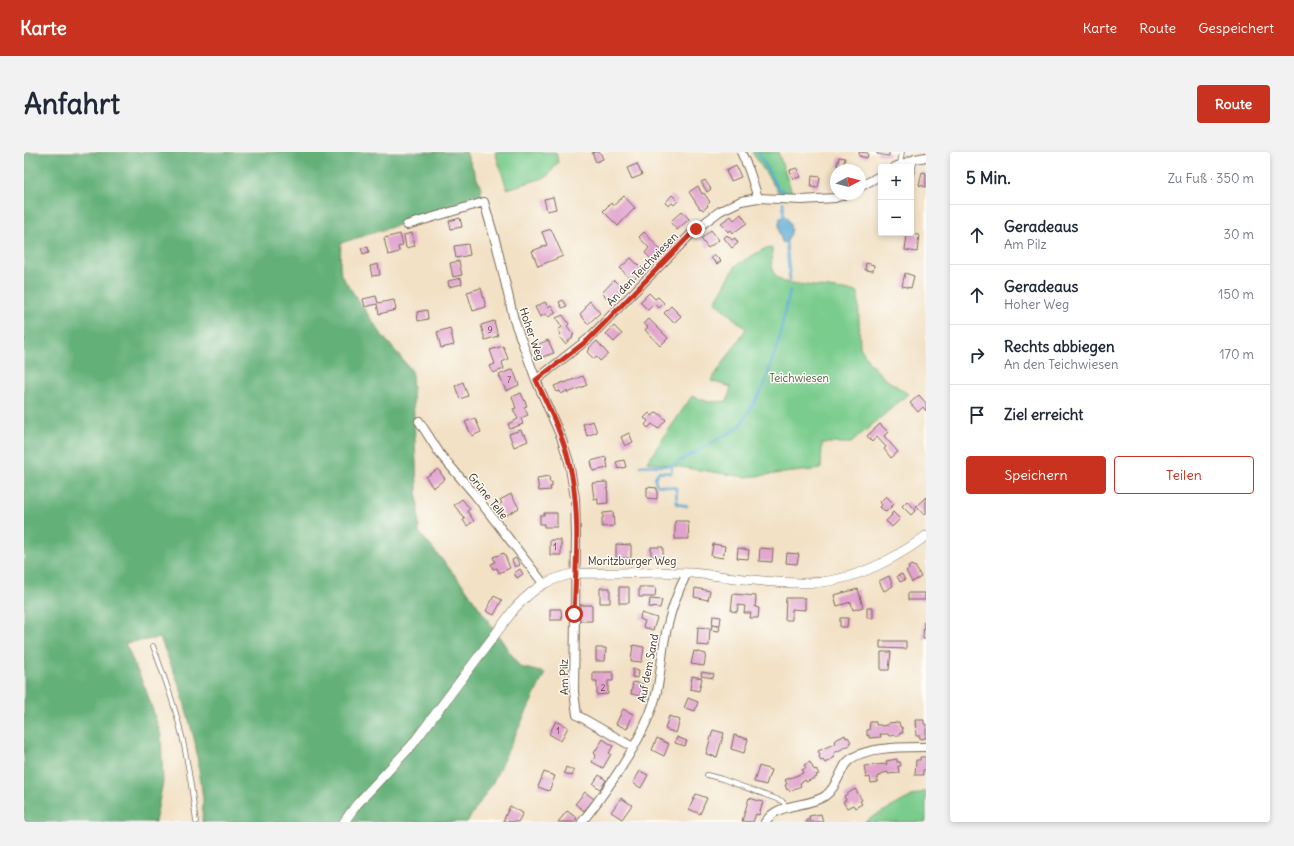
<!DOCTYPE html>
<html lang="de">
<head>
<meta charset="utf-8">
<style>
  body { margin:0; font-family:Delius,sans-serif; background:#f2f2f3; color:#1f2937 }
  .controls { position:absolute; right:12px; top:12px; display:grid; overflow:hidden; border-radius:4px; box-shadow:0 2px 6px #0003 }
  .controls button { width:36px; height:36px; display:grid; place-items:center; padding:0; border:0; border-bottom:1px solid #e0e1e3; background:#fff; color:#1f2937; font:20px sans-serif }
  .compass { position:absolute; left:806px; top:12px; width:36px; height:36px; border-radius:50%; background:#fff; box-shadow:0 2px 6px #0003; rotate:83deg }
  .stop { position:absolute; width:12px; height:12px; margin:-9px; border:3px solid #c8321e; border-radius:50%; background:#fff }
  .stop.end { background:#c8321e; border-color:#fff; box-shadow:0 1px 4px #0008 }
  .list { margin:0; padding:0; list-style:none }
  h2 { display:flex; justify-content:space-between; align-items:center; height:52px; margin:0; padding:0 16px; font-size:17px }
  h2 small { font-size:13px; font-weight:400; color:#747a83 }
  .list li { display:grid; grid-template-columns:26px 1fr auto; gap:12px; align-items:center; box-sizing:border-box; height:60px; padding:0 16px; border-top:1px solid #e0e1e3 }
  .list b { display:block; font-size:15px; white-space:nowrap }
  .list p { margin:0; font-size:13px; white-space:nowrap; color:#747a83 }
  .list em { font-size:13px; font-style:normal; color:#747a83 }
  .actions { display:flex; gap:8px; padding:12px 16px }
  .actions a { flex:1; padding:9px 0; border:1px solid #c8321e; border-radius:4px; text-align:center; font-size:14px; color:#c8321e }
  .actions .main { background:#c8321e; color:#fff }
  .icon { flex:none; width:22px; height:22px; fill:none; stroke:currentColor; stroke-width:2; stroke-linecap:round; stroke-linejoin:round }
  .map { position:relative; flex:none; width:902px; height:670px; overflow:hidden; border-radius:4px }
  header { display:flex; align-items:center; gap:24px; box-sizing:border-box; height:56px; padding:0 20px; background:#c8321e; color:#fff }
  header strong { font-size:19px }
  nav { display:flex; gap:22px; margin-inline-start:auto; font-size:14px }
  .intro { display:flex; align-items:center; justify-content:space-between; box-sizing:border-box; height:96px; padding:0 24px }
  h1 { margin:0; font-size:28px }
  .button { padding:10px 18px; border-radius:4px; background:#c8321e; color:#fff; font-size:14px; font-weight:700 }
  main { display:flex; gap:24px; padding:0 24px }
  aside { flex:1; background:#fff; border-radius:4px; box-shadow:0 2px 6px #0003 }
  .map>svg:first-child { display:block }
  .green { fill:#7acc8d; stroke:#5a7b56 }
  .forest { fill:#63b078; stroke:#4f6d4b }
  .water { fill:#5baad5; stroke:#4b6a7a }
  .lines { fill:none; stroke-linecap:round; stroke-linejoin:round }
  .stream { stroke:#5baad5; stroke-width:2.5 }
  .building { fill:#e1a3ce }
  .service-casing { stroke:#7b6a58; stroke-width:5.5 }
  .minor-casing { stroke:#7b6a58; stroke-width:10 }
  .tertiary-casing { stroke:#7b6a58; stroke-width:10 }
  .service { stroke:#fff; stroke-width:4 }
  .minor { stroke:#fff; stroke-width:8 }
  .tertiary { stroke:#fff; stroke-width:9 }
  .route { stroke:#c8321e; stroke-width:5 }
  .labels { text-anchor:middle; stroke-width:3; stroke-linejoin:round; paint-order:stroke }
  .number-label { font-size:9px; fill:#64484a }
  .street-label { font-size:11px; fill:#3b2a1e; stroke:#fdfcf7 }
  .park-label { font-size:11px; fill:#4e5b3f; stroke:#fdfcf7 }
</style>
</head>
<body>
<header>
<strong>Karte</strong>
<nav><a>Karte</a><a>Route</a><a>Gespeichert</a></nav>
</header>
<div class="intro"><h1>Anfahrt</h1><a class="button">Route</a></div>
<main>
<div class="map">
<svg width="902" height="670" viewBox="0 0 902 670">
  <rect width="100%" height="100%" fill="#fdfcf7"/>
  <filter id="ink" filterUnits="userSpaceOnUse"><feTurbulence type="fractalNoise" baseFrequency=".025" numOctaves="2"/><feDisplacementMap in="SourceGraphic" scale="8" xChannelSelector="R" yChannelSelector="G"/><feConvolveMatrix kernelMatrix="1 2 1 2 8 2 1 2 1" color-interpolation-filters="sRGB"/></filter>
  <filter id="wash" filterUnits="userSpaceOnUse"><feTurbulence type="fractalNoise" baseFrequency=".012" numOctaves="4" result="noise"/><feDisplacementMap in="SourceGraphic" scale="16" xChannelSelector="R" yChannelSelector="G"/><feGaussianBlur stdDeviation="0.9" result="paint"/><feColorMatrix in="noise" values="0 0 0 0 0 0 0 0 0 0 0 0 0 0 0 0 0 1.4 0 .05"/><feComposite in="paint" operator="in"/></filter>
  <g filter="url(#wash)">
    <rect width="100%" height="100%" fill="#f2e1c5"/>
    <path class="green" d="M471,0H532L534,10L523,25L483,37Z
      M728,0H754L769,43L755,41Z
      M748,96C748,113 744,121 760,130L834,140L836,195L846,211L860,226L884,242L827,291H798L797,317L722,325L623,310L668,244L685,250L703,249L707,235L687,229L722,177L691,150L712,113L740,97Z
      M902,639V670H840L845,667L888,644Z"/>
    <path class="forest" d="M0,0H442L457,36V43L454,48L317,91L316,113L317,123L358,183L388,219L395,380L440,434L496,515L521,521L468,632L443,670H178L179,646L171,590L156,535L136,486L101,491L122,538L137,583L139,630L131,670H0Z"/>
    <path class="water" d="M761,64C769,72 768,82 762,91L758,90C755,81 754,74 756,66Z"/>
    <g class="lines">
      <path class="stream" d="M734,0L754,37L759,38V42
        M759,50L760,66
        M762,89L766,128
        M648,313L647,321L635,320C630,325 630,327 633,333L652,336L653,352L663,354
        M616,314C627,312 639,316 649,313L715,275L739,236L754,191L766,138"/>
    </g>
    <g id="blocks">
      <path class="building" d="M571,0H576L579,7L572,10L568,1Z
        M835,0L844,1L843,6L835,4Z
        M853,0H865V4L853,2Z
        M815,5L821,6L819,15L813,14Z
        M613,12L618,23L608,27L603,16Z
        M712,14L717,25L707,29L702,19Z
        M773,16L776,25L769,27L766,18Z
        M898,20L902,21V35L895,33Z
        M788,24L796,25L794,36L787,35Z
        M681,28L687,37L683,40L677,30Z
        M674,34L678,42L680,41L686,50L683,53L684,54L679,58L677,56L676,57L665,40Z
        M648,43L654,49L650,53L648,51L645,54L641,51Z
        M600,44L611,56L594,74L579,59L587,51L589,54Z
        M529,45L532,57L523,59L520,47Z
        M658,59L665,67L653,78L646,70Z
        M717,62L723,71L709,81L707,78L704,80L697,71L707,64L710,68Z
        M436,66L438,75L427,77L425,69Z
        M527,77L539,104L514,114L508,99L523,93L518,80Z
        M687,78L695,88L684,96L677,87Z
        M620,80L637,98L627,107L621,101L625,96L615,85Z
        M388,81L391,94L382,96L380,83Z
        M376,82L379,93L374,95L375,100L364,103L360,86Z
        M883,82L895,83L893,100L881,98Z
        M703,83L708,88L711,86L714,91L708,96L700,86Z
        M444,92L446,103L432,106L430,94Z
        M344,95L345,100L339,102L337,96Z
        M690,102L697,109L693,112L687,106Z
        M607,106L617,116L612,120L614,123L608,129L596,116Z
        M435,109L438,123L429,125L426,111Z
        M842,111L850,113L849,119L841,118Z
        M354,112L356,123L348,124L346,114Z
        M881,121L890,124L887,136L878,134Z
        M437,126L438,132L425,135L424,129Z
        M590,128L599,137L586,149L578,141Z
        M457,136L462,155L449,159L443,140Z
        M625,141L631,147L634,145L640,151L635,156L630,152L624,158L616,150Z
        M352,144L354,151L370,148L372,158L355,162L353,152L341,155L339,147Z
        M539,148L543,154L538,156L535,150Z
        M566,149L576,161L564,172L556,162L562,156L561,154Z
        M521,150L524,155L527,153L532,161L524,165L522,162L516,165L511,155Z
        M647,154L657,164L650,171L640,161Z
        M403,158L404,167L394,169L393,160Z
        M539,163L545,172L543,174L550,183L548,184L549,185L541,192L535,184L537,182L534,178L538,175L532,166Z
        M625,167L644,186L636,194L621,178L624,175L620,172Z
        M470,169L474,184L461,188L457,173Z
        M590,174L598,182L590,190L582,182Z
        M426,176L430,193L417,196L413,180Z
        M524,188L530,201L518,205L513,193Z
        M573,189L584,202L576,209L573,205L570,207L563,200L566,197L565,196Z
        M479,194L484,207L478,210L480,217L469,221L466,214L471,212L466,198Z
        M489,217L495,233L482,239L475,223Z
        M559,224L563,233L544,241L543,239L537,242L536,239L533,240L530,234L540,230V231Z
        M439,230L444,244L436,247L431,234Z
        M497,241L503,254L500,255L504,263L497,266L499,272L486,277L484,272L494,267L489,257L492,256L488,245Z
        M895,243L902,251V259L899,255L894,260L886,251Z
        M633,260L642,268L634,277L628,272L624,276L621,273L624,269L620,266L625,261L628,264Z
        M451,266L457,280L448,284L441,270Z
        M569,269L573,280L563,284L559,272Z
        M856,272L864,280L860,284L874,300L867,306L860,297L862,295L853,285L848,290L843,284Z
        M497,278L499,283L501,282L504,289L490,295L485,282Z
        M605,281L609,290L601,294L597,285Z
        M582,305L584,316L569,319L567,309Z
        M600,308L602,315L594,317L592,310Z
        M414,317L421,327L409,336L402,325Z
        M525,324L526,331L528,330V335H526L527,338L515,339L513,326Z
        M583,330L584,351L574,352V346L570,347L568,331Z
        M623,335L633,336V347L623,346Z
        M487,342L495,356L481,364L474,353L478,351L476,348Z
        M862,344L870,352L862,360L856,355L858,353L856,350Z
        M902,345V362L900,363L892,354Z
        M438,347L446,357L443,359L450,369L443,374L439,368L441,367L430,353Z
        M883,349L892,358L887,363L878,354Z
        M589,360L590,374L578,375V366H579V361Z
        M869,360L876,367L868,375L862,369L868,363L867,362Z
        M520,361H533V375H520V372H516V363H520Z
        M651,369H664L665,387H651Z
        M526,388H537V403H526Z
        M592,392L607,393V406H592Z
        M689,392L701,394L699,406L687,404Z
        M627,395H639V405L627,404Z
        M714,396L725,398L724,407L713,406Z
        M736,396L749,397L748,410L735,409Z
        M480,401L486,416L475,421L473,416L469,417L467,412L471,410L469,405Z
        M763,401L775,402L773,412L762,411Z
        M492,406L496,413L491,415L488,408Z
        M888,413L890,415L891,414L897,425L888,430L882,419L885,417L884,415Z
        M496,417L499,422L493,426L490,421Z
        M878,422L881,428L876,430L873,424Z
        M865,424L869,434L860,439L855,429Z
        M595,435H605V451H595Z
        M615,435H632L631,445H615Z
        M576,436H586V451H576Z
        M671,436L686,439L684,448L670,445Z
        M834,437L839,455L829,458L827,450L813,454L810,443Z
        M884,441H901V448H884Z
        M709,442L732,444L731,455L735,456L734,466H726L727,461H720L721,454L714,453L713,460L707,459Z
        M470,444L478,448L470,463L462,459Z
        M762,446H781V458L768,457V468H761Z
        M626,447L638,448L636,456L625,455Z
        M556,453H568V469H556Z
        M843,456H849V466H843Z
        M526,457H537L538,468H526Z
        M617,461L633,466L629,478L619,475L621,469L616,467Z
        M689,464L697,465L696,473L688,472Z
        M816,466H824L823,475H816Z
        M900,469H902V487H899Z
        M688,473L696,474L695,479L687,478Z
        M674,475L686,476L685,494L673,493Z
        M856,489H882V497L856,496Z
        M609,493L620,495L618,510L607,509Z
        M572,496H582L581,509H572Z
        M670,499L682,502L680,514L667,512Z
        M857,500H867L865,518H857Z
        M609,517L615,518L614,526L608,525Z
        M569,520H589V529H584V542L573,543V529H569Z
        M678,520L690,522L689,526L677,524Z
        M668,524L678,526L675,539L666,537Z
        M609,530L619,532L616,544L607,542Z
        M664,546L674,550L671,559L660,556Z
        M599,557L609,562L603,577L592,572Z
        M645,564L656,568L652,581L641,577Z
        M891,568H900V572H902V586L896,587V584H892Z
        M532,569L544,575L537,589L525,582Z
        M846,570H852V573H857V574L864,573V571L875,570L876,575H878L879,581H876V583L865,584L864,582H856L857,585L845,586V583L843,584V578H845Z
        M689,578L700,581L693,605L682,602Z
        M710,583L724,587L720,601L707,597Z
        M821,583L822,586L824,585L827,590L825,591L826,593L810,601L811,605L801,611L799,608L797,609L795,604L796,603L794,599L812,591L810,589Z
        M653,585L663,589L661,594L651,591Z
        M633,586L645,592L640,604L628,598Z
        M579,587L589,594L585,601L587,602L579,616L568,610L572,603L570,601Z
        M896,605H902V618H899V623H891L892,608H896Z
        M873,607V610H876L877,614H874L875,621L864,622V620L856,622L857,624H853L854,630L847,631L846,625L842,626L840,614L863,612L862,609Z
        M786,610L790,618L792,617L795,622L792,623L793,625L782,630L781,628L776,631L777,634L766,639L765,637L763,638L761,633L763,632L761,628L779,621L778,618L782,616L780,613Z
        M735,614L747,618L742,633L730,630Z
        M542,615L550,619L548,624L540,621Z
        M616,619L624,623L617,636L609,631Z
        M520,620L531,624L525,639L514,635Z
        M575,623L582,628L576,637L569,632Z
        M831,637L838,648L836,649L838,652L831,656L829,653L823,656L819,650L822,648L820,644Z
        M561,640L570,647L560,659L551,652Z
        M672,642L683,646L676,662L665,657Z
        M597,646L608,653L598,667L587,660Z
        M725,646L739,650L735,663L732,662L729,670L718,669Z
        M486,654L499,661L494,670L479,669Z
        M543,659L553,666L550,670H534Z
        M797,662L799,670H782V668H786L785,664Z"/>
    </g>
  </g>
  <g filter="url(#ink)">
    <use href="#blocks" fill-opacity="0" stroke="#7b6a58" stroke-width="1"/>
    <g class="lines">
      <defs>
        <path id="service" d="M876,12L878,0
          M887,23L891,8
          M129,494C139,521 149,548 156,576C164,607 168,638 172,670
          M683,623L698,627L758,649L763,655"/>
        <path id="minor" d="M717,0L725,18L734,46
          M871,15L891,7L902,5
          M836,35L857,23
          M383,73L460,50L473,95L490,168L512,228L537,285L545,310L551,346L552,383L550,540L553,563L609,595
          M512,228L564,187L672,77L696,59L717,49L734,46L778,48L811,46L822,42
          M395,269L416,302L451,343L519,431
          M558,670C584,637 619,587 631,547C638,523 637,497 644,472C648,455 655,437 663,421
          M741,670C744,667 746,663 750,661C765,651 786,654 801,644C811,637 815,623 821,613C833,594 882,595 902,595"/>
        <path id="tertiary" d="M320,670L333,652L388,593L491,456C512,434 522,428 552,421C590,422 629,419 667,421C705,424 743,432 782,431C825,431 868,409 902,384"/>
      </defs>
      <use href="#service" class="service-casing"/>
      <use href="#minor" class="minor-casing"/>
      <use href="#tertiary" class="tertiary-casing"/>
      <use href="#service" class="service"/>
      <use href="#minor" class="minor"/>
      <use href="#tertiary" class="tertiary"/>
    </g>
  </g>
  <g class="lines" filter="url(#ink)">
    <path class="route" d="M550,462C552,412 557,359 545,310C538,281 524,254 512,228L564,188L672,77"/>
  </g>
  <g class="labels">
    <g class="number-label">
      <text x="466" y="181">9</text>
      <text x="485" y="231">7</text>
      <text x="531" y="398">1</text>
      <text x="579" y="539">2</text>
      <text x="534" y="582">1</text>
    </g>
    <g class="street-label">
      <text transform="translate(618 117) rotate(-46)" y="4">An den Teichwiesen</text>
      <text transform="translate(508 182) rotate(71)" y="4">Hoher Weg</text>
      <text transform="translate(464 344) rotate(51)" y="4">Grüne Telle</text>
      <text x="608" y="413">Moritzburger Weg</text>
      <text transform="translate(624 516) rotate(-79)" y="4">Auf dem Sand</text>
      <text transform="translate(540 525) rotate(-91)" y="4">Am Pilz</text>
    </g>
    <g class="park-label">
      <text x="775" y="230">Teichwiesen</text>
    </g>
  </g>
</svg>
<div class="controls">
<button>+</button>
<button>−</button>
</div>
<svg class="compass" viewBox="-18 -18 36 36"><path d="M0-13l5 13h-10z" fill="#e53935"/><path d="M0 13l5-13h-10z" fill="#747a83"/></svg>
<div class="stop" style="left:550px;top:462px"></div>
<div class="stop end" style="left:672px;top:77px"></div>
</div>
<aside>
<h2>5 Min.<small>Zu Fuß · 350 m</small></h2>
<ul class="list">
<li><svg class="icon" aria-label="ahead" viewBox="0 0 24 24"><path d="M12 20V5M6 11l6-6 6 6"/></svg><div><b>Geradeaus</b><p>Am Pilz</p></div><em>30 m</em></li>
<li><svg class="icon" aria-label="ahead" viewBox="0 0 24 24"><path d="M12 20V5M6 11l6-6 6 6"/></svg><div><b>Geradeaus</b><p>Hoher Weg</p></div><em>150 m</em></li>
<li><svg class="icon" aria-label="right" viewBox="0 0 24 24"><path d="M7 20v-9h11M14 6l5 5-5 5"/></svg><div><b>Rechts abbiegen</b><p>An den Teichwiesen</p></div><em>170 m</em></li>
<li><svg class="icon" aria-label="arrive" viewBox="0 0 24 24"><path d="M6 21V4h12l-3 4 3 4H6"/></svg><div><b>Ziel erreicht</b></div></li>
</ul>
<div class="actions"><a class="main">Speichern</a><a>Teilen</a></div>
</aside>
</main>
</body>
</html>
